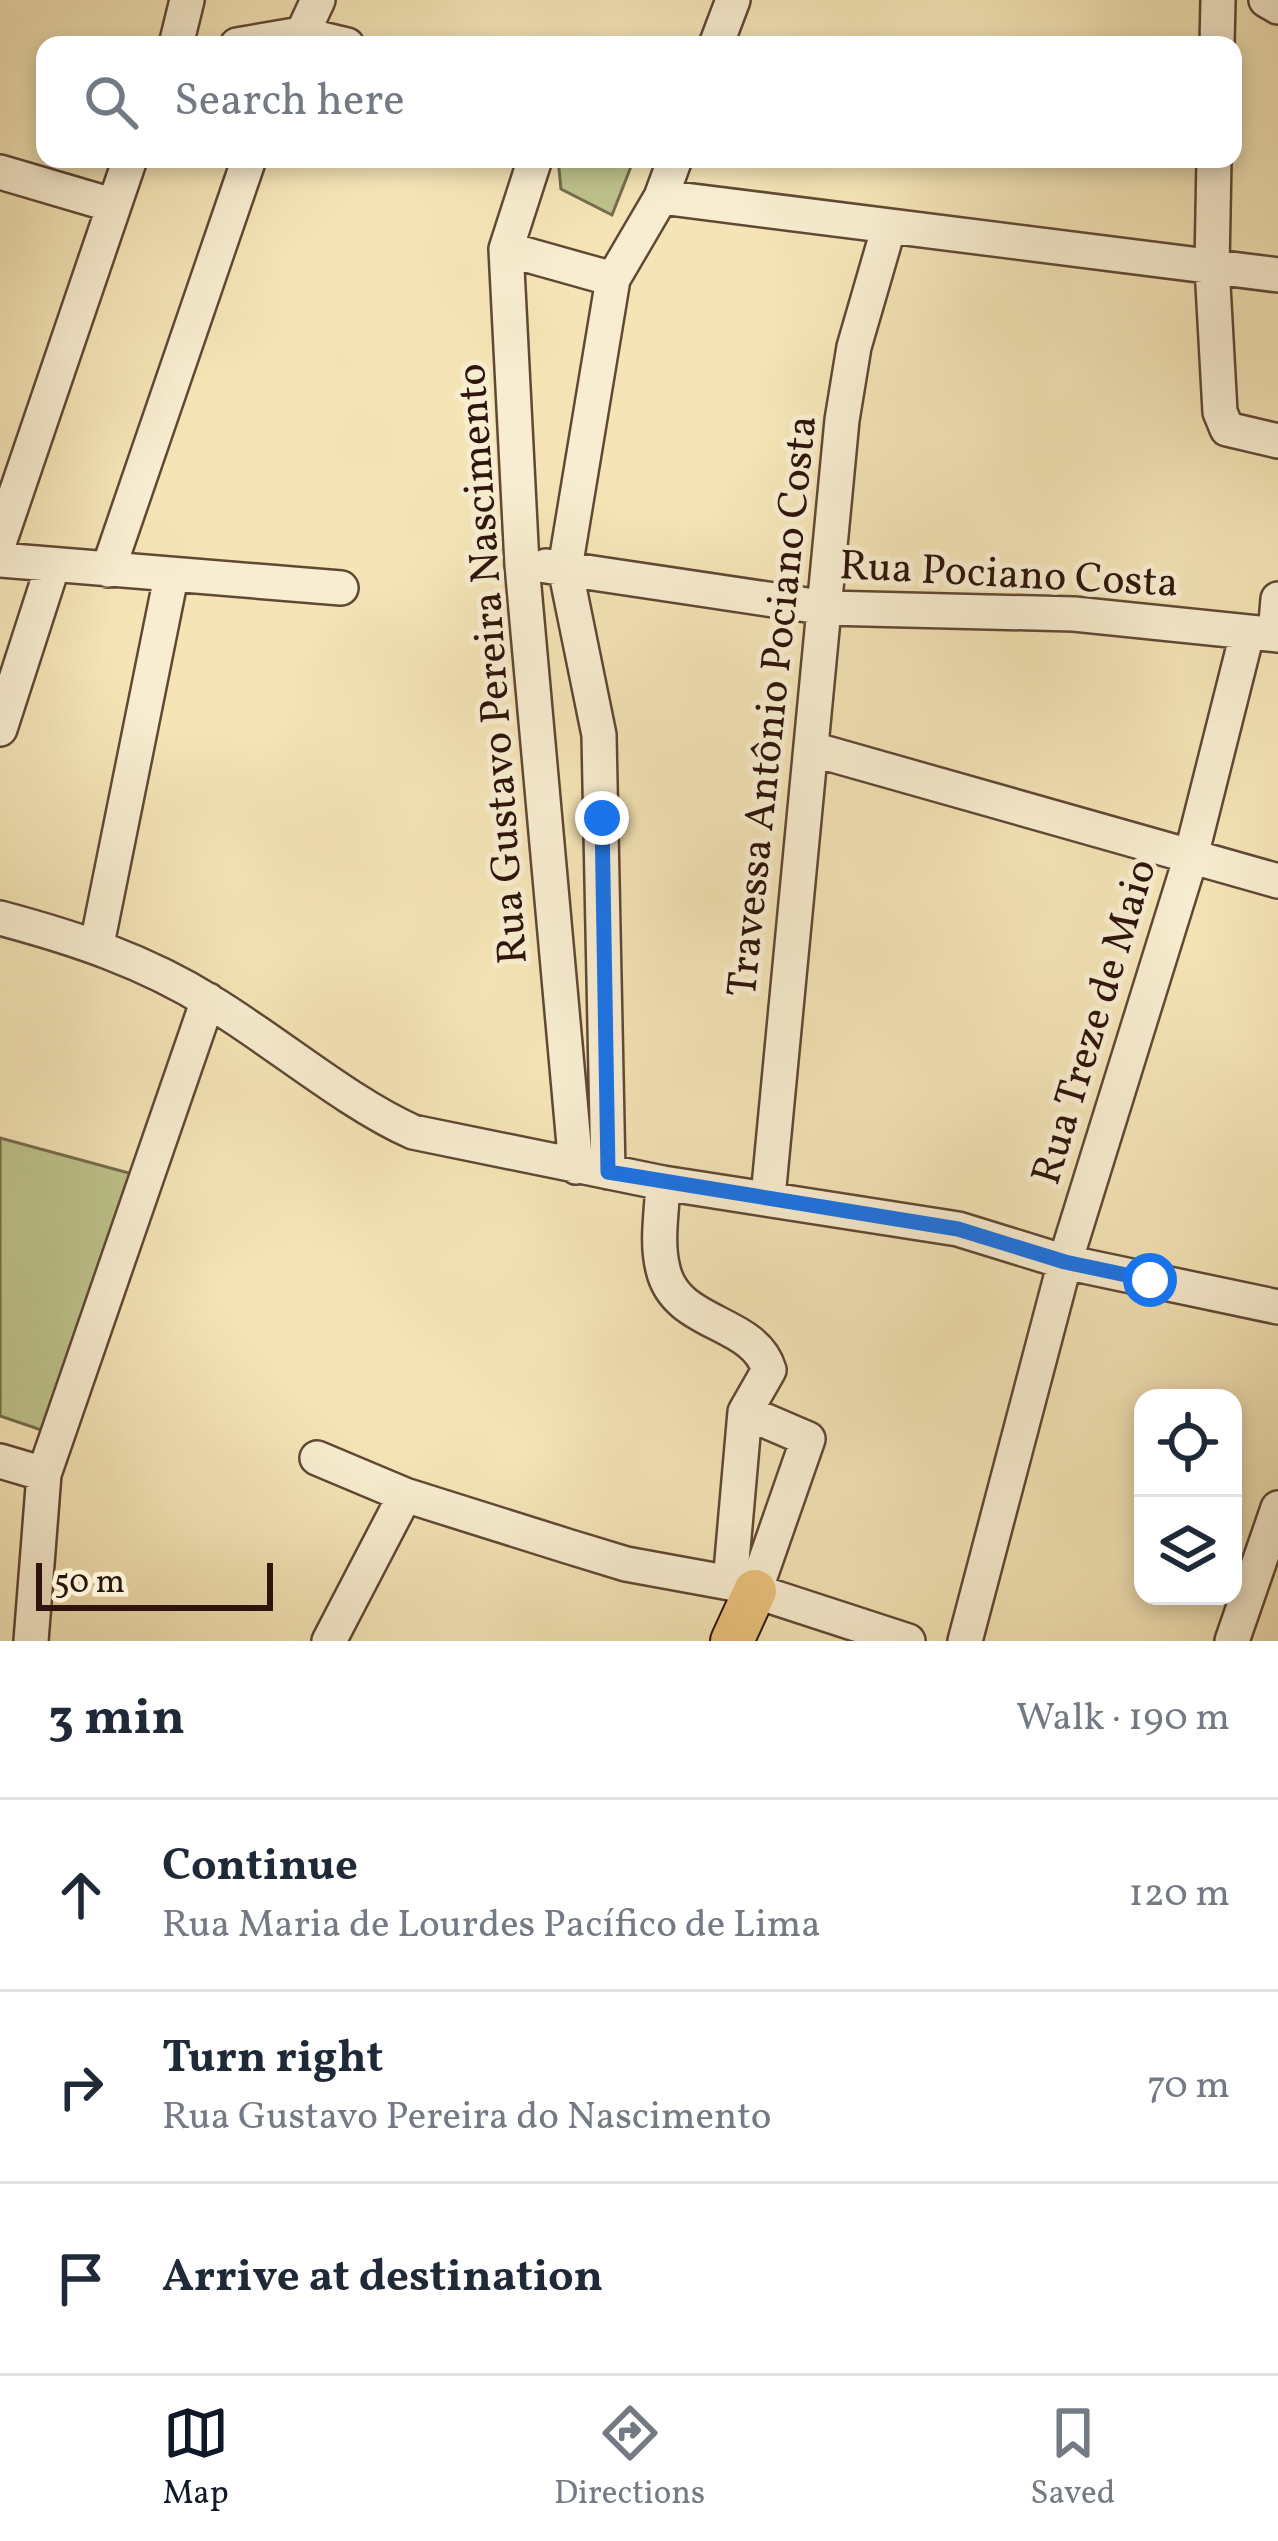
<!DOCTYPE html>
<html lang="en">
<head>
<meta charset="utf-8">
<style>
  body { margin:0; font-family:Vollkorn,serif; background:#f6f6f7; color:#1f2937 }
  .controls { position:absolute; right:36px; bottom:36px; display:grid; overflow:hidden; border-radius:24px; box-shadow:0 6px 18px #0003 }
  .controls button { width:108px; height:108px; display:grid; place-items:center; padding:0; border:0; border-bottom:3px solid #e0e1e3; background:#fff; color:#1f2937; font:60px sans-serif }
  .scale { position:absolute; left:36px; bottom:30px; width:237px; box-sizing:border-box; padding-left:12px; border:6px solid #2e140a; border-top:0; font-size:33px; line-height:42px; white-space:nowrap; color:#2e140a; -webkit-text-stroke:9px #f8edd0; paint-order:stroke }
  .stop { position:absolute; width:36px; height:36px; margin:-27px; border:9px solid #1a73e8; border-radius:50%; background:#fff }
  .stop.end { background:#1a73e8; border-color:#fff; box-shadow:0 3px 12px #0008 }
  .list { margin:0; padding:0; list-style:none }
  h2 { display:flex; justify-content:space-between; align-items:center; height:156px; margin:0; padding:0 48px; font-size:51px }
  h2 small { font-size:39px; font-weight:400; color:#747a83 }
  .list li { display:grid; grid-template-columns:78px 1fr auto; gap:36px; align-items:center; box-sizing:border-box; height:192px; padding:0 48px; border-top:3px solid #e0e1e3 }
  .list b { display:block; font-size:45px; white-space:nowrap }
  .list p { margin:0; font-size:39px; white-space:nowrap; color:#747a83 }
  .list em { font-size:39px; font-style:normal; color:#747a83 }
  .icon { flex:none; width:66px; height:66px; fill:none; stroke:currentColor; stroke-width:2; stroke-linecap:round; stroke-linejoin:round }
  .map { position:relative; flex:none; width:1278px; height:1641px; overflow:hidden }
  .search { position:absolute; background:#fff; box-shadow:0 6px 18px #0003; left:36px; right:36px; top:36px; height:132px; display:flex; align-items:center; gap:30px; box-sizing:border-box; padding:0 42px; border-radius:24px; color:#747a83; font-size:45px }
  .sheet { height:732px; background:#fff }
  nav { display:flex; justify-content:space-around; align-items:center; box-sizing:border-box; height:168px; border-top:3px solid #e0e1e3; background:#fff; font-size:33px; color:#747a83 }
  nav a { display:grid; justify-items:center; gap:6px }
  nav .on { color:#111827 }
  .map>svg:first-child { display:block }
  .green { fill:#bec38c; stroke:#766c4b; stroke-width:3 }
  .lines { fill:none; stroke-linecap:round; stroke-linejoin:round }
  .minor-casing { stroke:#604835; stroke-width:38 }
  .major-casing { stroke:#2e140a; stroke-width:46 }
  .minor { stroke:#f8edd0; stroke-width:33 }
  .major { stroke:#eac27b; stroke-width:42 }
  .route { stroke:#1a73e8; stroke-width:15 }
  .labels { text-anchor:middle; stroke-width:10; stroke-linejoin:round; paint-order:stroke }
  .street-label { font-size:42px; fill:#2e140a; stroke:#f8edd0 }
</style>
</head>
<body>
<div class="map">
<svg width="1278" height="1641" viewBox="0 0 1278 1641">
  <rect width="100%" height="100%" fill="#f4e4b6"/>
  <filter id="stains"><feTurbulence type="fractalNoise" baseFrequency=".00167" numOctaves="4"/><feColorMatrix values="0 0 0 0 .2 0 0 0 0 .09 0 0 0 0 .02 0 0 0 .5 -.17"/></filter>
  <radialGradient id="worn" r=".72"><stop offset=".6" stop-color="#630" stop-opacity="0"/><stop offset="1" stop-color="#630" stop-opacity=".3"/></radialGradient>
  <path class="green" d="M558,159H634L612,215L561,189Z
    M0,1138L140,1176L59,1436L0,1416Z"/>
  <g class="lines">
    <defs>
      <path id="minor" d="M1266,0L1278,7
        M176,45L187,0
        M237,45L301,34L347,45
        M297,45L318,0
        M716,45L733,0
        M1217,45L1218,0
        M535,159L506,249L522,565L576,1167
        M1214,159L1212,267L1220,412L1227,429L1278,441
        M0,172L112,205
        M661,197L1278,275
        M506,249L613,279
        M0,540L130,159
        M0,560L341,588
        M546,566L827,608L1074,614L1278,635
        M108,570L249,159
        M1275,634L1278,599
        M0,729L53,565
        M812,749L1278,881
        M0,918C75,938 145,961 212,1003C276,1042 348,1103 413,1132L663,1183L958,1229L1065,1262L1278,1307
        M97,944L171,577
        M608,1172L599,735L565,568L613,279L661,197L675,159
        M663,1183C662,1211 656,1242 663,1269C676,1327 754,1319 769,1370L745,1412L730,1583
        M768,1197L842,420L854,347L888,230
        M745,1412L808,1439L755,1591
        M317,1458L405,1495L567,1546L626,1564L730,1583L908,1641
        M0,1461L44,1474
        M31,1641L44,1474L208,1000
        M329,1641L405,1495
        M965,1641L1065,1262L1190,860L1247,634
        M1232,1641L1278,1508"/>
      <path id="major" d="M732,1641L755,1591"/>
    </defs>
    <use href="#minor" class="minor-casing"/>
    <use href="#major" class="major-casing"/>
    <use href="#minor" class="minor"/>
    <use href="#major" class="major"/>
  </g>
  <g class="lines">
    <path class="route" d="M602,818L608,1172L958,1229L1065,1262L1150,1280"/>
  </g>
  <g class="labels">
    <g class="street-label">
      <text transform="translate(1009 572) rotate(3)" y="15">Rua Pociano Costa</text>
      <text transform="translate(490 664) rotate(-94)" y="15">Rua Gustavo Pereira Nascimento</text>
      <text transform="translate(770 706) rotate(-84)" y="15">Travessa Antônio Pociano Costa</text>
      <text transform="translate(1092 1021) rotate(-73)" y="15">Rua Treze de Maio</text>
    </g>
  </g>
  <rect width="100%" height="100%" filter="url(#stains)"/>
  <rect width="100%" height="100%" fill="url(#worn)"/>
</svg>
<div class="controls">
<button><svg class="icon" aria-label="locate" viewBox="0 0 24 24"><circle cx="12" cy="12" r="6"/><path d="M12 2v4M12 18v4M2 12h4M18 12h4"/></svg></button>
<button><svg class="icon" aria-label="layers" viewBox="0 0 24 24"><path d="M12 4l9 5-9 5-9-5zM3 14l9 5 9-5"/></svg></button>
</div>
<div class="scale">50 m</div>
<div class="stop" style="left:1150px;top:1280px"></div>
<div class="stop end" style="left:602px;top:818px"></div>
<div class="search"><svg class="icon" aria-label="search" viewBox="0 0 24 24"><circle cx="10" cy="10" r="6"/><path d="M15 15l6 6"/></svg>Search here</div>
</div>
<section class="sheet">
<h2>3 min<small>Walk · 190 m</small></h2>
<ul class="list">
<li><svg class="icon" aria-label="ahead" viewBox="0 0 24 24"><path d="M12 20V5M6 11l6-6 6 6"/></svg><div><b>Continue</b><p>Rua Maria de Lourdes Pacífico de Lima</p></div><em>120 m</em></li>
<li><svg class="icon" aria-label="right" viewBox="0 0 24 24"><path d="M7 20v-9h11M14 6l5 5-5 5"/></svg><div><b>Turn right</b><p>Rua Gustavo Pereira do Nascimento</p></div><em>70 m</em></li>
<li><svg class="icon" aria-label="arrive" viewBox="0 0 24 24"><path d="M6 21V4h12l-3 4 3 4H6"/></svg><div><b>Arrive at destination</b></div></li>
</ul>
</section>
<nav>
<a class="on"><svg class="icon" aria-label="map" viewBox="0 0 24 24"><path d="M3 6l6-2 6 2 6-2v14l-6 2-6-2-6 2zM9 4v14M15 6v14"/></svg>Map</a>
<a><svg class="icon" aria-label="directions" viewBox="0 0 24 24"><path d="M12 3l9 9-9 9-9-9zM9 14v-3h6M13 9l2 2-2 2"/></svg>Directions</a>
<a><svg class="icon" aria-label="saved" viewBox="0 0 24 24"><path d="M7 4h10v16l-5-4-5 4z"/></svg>Saved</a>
</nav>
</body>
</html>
